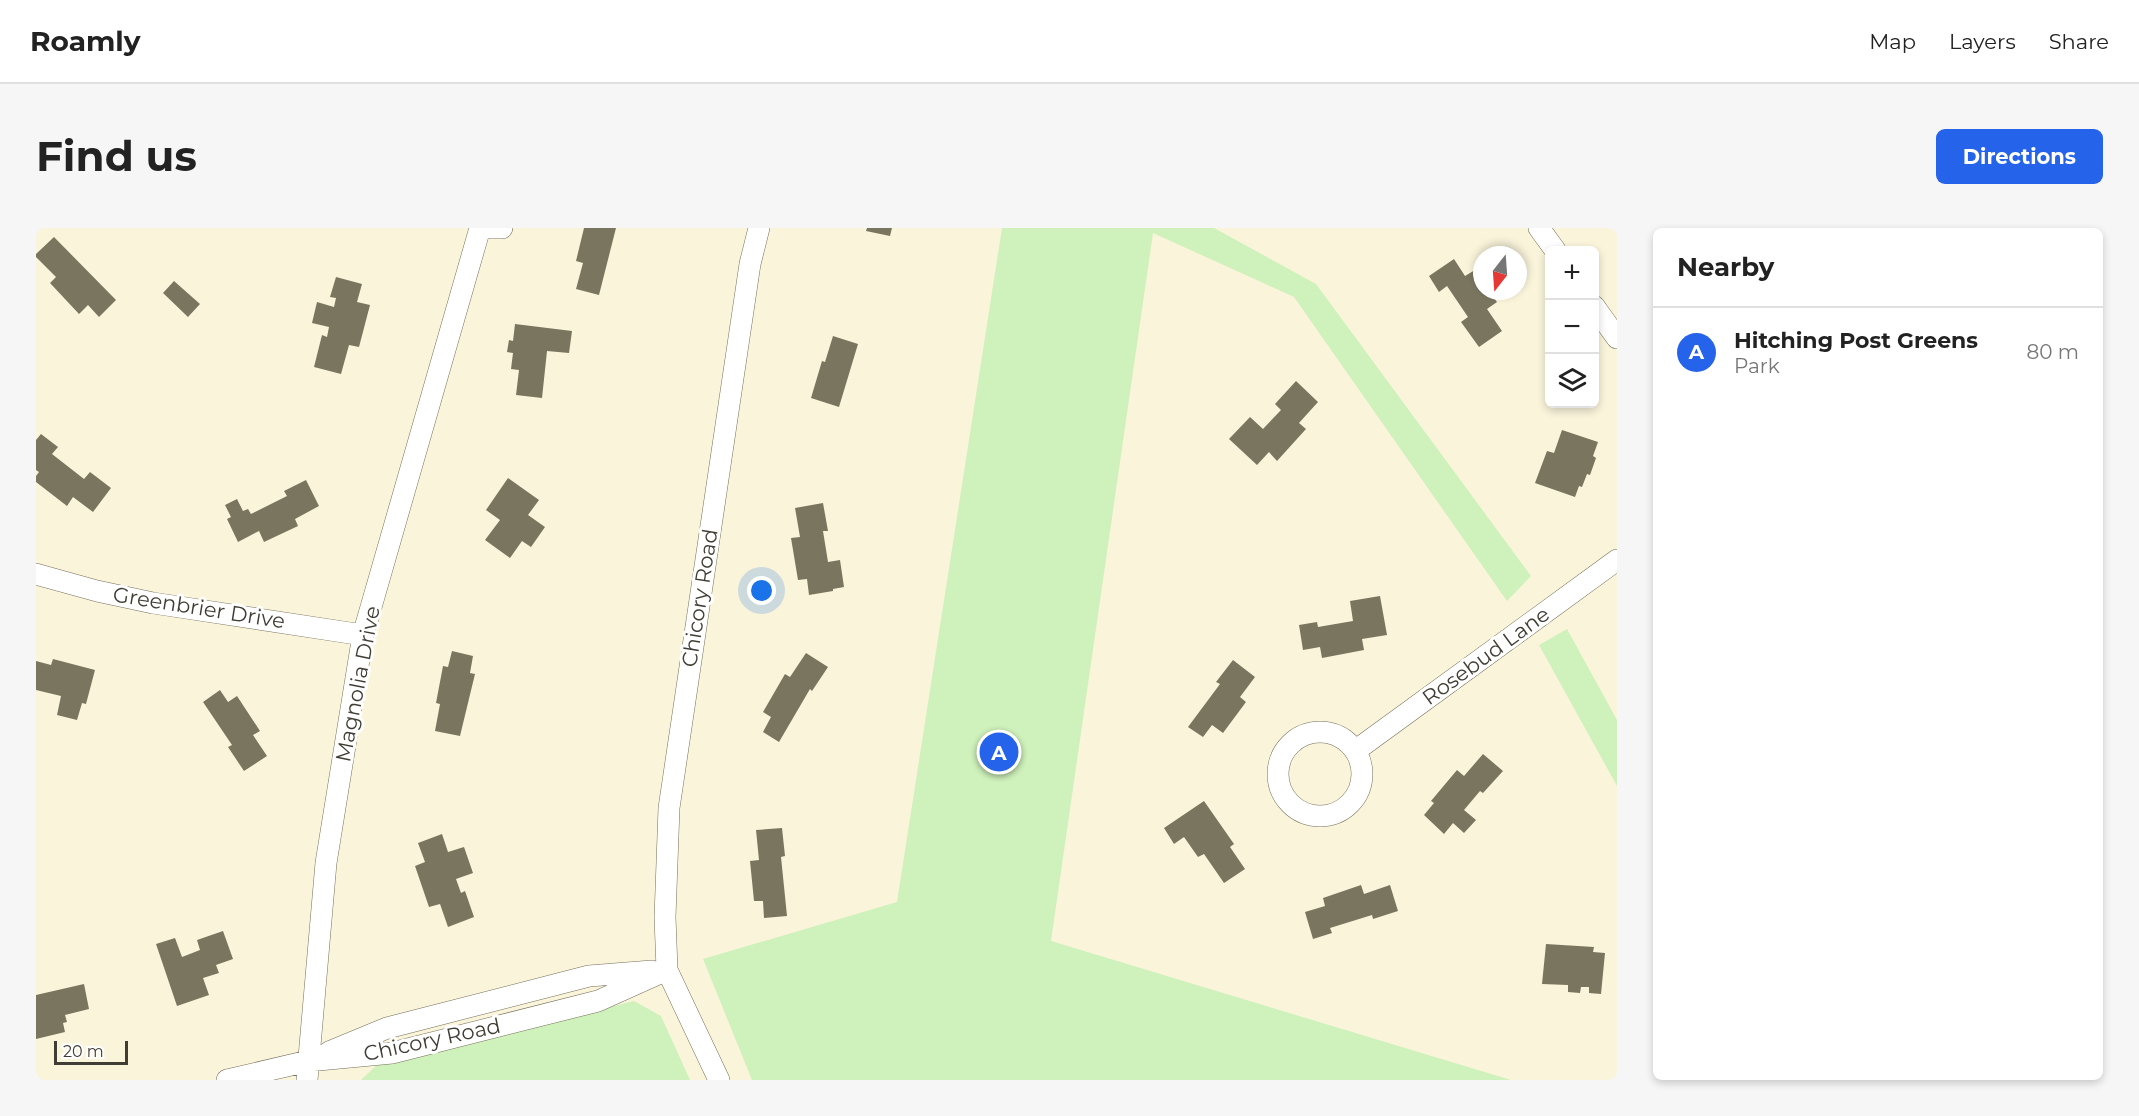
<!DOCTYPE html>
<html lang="en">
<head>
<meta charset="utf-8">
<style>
  body { margin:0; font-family:Montserrat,sans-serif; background:#f6f6f6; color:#222 }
  .controls { position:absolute; right:18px; top:18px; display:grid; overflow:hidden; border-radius:9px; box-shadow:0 3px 9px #0003 }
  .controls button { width:54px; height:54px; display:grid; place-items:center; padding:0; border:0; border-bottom:2px solid #e0e0e0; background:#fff; color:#222; font:30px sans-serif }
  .compass { position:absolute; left:1437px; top:18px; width:54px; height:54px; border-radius:50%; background:#fff; box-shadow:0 3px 9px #0003; rotate:197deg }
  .scale { position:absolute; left:18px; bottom:15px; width:74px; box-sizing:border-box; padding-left:6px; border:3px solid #403d34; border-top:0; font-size:16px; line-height:21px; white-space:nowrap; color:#403d34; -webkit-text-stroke:4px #fff; paint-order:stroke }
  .you { position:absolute; left:726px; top:363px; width:21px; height:21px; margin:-15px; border:4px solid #fff; border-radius:50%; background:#1a73e8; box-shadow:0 0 0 9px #1a73e833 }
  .badge { display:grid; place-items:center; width:39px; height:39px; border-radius:50%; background:#2563eb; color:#fff; font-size:20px; font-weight:700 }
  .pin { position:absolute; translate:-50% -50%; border:3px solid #fff; box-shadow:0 2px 6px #0006 }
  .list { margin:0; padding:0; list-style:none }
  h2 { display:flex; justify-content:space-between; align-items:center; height:78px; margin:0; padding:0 24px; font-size:26px }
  h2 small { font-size:20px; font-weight:400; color:#767676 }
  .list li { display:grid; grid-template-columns:39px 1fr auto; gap:18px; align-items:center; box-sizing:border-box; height:90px; padding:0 24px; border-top:2px solid #e0e0e0 }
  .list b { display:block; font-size:22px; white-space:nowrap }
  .list p { margin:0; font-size:20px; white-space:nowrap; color:#767676 }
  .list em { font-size:20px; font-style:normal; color:#767676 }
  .icon { flex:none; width:33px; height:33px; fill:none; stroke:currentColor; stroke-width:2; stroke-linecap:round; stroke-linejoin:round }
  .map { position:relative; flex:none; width:1581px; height:852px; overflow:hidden; border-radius:9px }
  header { display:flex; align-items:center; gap:36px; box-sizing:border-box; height:84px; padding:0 30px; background:#fff; border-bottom:2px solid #e0e0e0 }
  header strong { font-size:28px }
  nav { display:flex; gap:33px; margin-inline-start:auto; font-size:21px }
  .intro { display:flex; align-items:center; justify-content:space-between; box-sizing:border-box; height:144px; padding:0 36px }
  h1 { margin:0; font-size:42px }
  .button { padding:15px 27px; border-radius:9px; background:#2563eb; color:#fff; font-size:21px; font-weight:700 }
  main { display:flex; gap:36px; padding:0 36px }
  aside { flex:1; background:#fff; border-radius:9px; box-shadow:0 3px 9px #0003 }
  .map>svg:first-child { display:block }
  .green { fill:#cff1bb }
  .building { fill:#7a755f }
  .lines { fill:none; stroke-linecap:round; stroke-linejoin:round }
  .street-casing { stroke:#756f5a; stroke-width:22 }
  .street { stroke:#fff; stroke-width:21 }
  .labels { text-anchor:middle; stroke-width:6; stroke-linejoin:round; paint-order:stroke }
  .street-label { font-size:21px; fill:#403d34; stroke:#fff }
</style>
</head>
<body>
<header>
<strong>Roamly</strong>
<nav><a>Map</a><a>Layers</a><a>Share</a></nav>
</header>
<div class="intro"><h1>Find us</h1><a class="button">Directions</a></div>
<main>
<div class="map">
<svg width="1581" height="852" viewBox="0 0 1581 852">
  <rect width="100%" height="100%" fill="#faf4db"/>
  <path class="green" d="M966,0H1178L1280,56L1495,348L1471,373L1258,69L1117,5L1015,713L1475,852H716L667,731L861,674Z
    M1531,401L1581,492V558L1503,417Z
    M598,773L625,788L654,852H325L341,837Z"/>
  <path class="building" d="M548,0H580L563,67L540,61L547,35L540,33Z
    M831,0H856L854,8L830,3Z
    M18,9L80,72L63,89L52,77L43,86L14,55L20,49L0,29V26Z
    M1418,31L1429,48L1439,42L1446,52V63H1453L1461,74L1451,81L1466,103L1443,119L1425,94L1432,89L1411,58L1403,64L1393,48Z
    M300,49L326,56L321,74L334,77L323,119L313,117L305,146L278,139L286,107L291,109L293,99L276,95L281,74L298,79L300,70L294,69Z
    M138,53L164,76L152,89L127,65Z
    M479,96L536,103L533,125L511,123L506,170L480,167L483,142L475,141L477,125L471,124L473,112L477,113Z
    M797,108L822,116L803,179L775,170L786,133L789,134Z
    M1260,153L1282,174L1263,195L1270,201L1241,233L1233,224L1221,237L1193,211L1214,189L1227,201L1245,182L1239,176Z
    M1526,202L1562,214L1557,228L1560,230L1554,247L1551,246L1546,259L1543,258L1539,269L1499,255L1511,223L1518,225Z
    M5,206L22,219L16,226L48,251L54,244L75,260L57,284L37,269L31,278L0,254V248L3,244L0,242V212Z
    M472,250L503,272L492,287L509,299L495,319L486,313L474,330L449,312L464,292L450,282Z
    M270,252L283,278L259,291L262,298L228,314L223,303L202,314L191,291L195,289L189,277L201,271L207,283L212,281L215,286L251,268L248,263Z
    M787,275L792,303H787L792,334L804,332L808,359L797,361V363L773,367L771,351L762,352L755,310L764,309L759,280Z
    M1344,368L1351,407L1326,411L1328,422L1286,430L1284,419L1267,422L1263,397L1281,394L1282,399L1317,393L1314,373Z
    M416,423L437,428L434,445L439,446L424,508L399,503L404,476L400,475L407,438L412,439Z
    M770,425L792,439L776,463L774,461L743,514L727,504L735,489L727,484L749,446L754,449Z
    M17,431L59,442L50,476L46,475L41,492L21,487L25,468L0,462V433L15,437Z
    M1197,432L1219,449L1204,469L1210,474L1187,505L1176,497L1167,509L1152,499L1184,456L1180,454Z
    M184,462L192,474L201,468L224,503L217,507L231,528L208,543L192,519L196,517L167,474Z
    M1447,526L1467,543L1447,565L1444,563L1428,582L1440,592L1428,605L1417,595L1408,606L1388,587L1398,575L1395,573L1421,542L1428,548Z
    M1168,573L1198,616L1194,619L1209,641L1188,655L1168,626L1162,629L1148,609L1138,616L1128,600Z
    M746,600L749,628L745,629L751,688L728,690L727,673H718L714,633L723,632L720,602Z
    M406,606L412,624L428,619L437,645L420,651L425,665L429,663L438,689L412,699L404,676L393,679L379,638L389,634L382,615Z
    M1325,657L1328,666L1354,657L1362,683L1337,691L1336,687L1294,700L1296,705L1277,711L1269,684L1289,678L1287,670Z
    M187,703L197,731L180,737L183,745L167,750L173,767L141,778L120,716L139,710L146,729L164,722L161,712Z
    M1510,716L1558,719L1557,724L1569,725L1565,766L1553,765V759H1545L1544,765L1532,764V757L1506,756Z
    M48,756L53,781L29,787L31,794L27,795L29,804L0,811V767Z"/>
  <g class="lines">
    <defs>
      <path id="street" d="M451,0H466
        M1503,0L1519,22
        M1558,78L1581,110
        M0,346L61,363L117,375L327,407
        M1242 546a42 42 0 1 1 84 0a42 42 0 1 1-84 0Z
        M1319,523L1581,332
        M293,824L351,800L553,748L616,743
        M191,852L272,833L356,825L562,773L631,742
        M271,852L290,635L327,407L444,0
        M683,852L631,742L629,689L633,580L714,36L723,0"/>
    </defs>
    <use href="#street" class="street-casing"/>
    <use href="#street" class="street"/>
  </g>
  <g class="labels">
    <g class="street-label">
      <text transform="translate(664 370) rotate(-81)" y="7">Chicory Road</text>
      <text transform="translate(163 380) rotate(9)" y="7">Greenbrier Drive</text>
      <text transform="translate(1450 428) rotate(-36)" y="7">Rosebud Lane</text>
      <text transform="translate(322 456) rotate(-79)" y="7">Magnolia Drive</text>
      <text transform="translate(396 812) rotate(-12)" y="7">Chicory Road</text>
    </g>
  </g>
</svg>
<div class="controls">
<button>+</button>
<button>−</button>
<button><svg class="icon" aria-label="layers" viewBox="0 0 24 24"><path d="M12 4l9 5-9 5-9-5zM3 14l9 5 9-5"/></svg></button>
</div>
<svg class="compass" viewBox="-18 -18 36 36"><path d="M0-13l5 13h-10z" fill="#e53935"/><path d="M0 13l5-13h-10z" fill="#767676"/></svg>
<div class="scale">20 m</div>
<div class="you"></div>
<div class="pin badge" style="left:963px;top:524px">A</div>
</div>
<aside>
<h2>Nearby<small></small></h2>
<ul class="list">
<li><span class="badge">A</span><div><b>Hitching Post Greens</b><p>Park</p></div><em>80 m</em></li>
</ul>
</aside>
</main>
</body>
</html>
